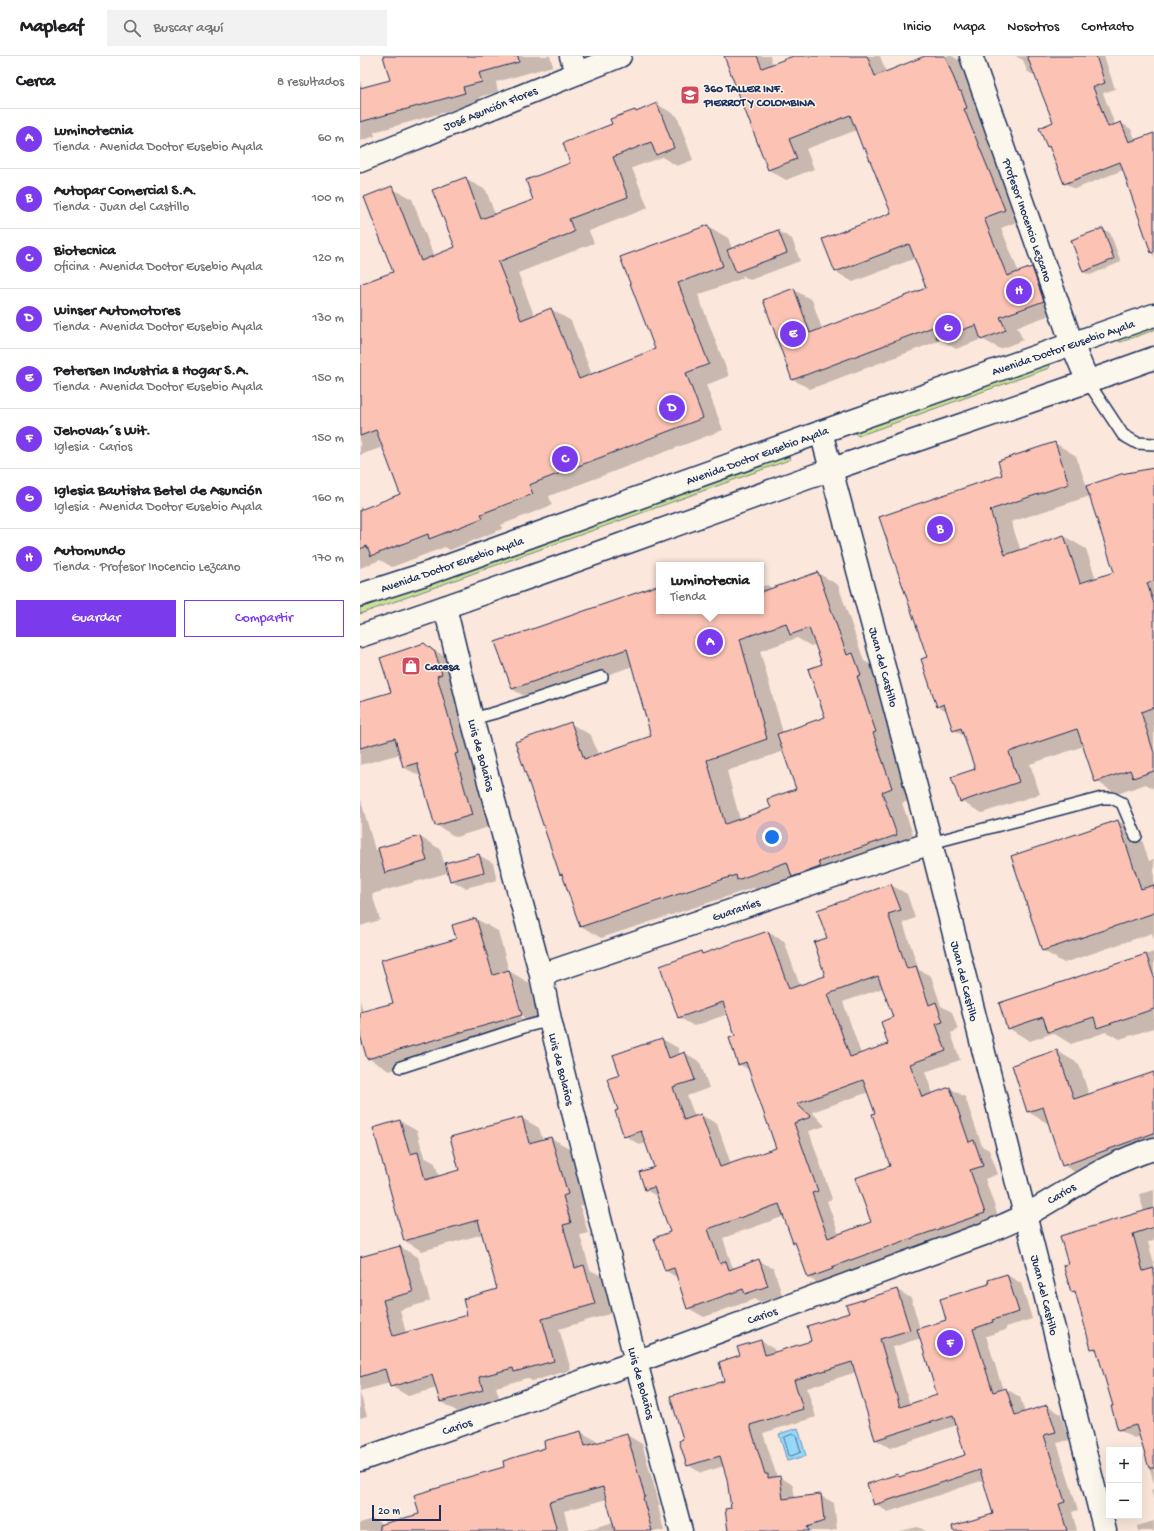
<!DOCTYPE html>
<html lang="es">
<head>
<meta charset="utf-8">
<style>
  body { margin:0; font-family:"Gochi Hand",sans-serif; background:#f2f2f2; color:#202124 }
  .controls { position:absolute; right:12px; bottom:12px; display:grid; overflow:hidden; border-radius:0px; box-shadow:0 4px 16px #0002 }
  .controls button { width:36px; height:36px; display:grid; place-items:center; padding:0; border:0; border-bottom:1px solid #e0e0e0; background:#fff; color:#202124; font:20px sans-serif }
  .scale { position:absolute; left:12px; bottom:10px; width:69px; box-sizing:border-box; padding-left:4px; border:2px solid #1b2f5e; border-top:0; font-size:11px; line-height:14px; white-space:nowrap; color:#1b2f5e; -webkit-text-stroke:3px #fbf7ec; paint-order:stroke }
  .you { position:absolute; left:412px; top:781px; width:14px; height:14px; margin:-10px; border:3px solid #fff; border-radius:50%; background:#1a73e8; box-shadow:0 0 0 6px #1a73e833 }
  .badge { display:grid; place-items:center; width:26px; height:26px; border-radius:50%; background:#7c3aed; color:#fff; font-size:13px; font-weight:700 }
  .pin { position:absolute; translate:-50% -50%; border:2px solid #fff; box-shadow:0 1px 4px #0006 }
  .popup { position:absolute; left:296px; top:506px; width:108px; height:52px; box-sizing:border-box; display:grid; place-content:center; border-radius:0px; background:#fff; filter:drop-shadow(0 1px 3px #0005); font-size:13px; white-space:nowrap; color:#757577 }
  .popup b { font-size:15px; color:#202124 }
  .popup::after { content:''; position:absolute; left:50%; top:100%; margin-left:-8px; border:8px solid transparent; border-top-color:#fff }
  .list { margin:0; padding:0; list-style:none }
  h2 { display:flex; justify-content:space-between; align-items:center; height:52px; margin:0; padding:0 16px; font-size:17px }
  h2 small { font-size:13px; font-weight:400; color:#757577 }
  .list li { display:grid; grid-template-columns:26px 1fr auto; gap:12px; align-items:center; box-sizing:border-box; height:60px; padding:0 16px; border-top:1px solid #e0e0e0 }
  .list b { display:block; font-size:15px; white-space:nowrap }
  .list p { margin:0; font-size:13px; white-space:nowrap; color:#757577 }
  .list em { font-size:13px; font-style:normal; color:#757577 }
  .actions { display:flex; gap:8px; padding:12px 16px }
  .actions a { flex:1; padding:9px 0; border:1px solid #7c3aed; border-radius:0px; text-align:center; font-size:14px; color:#7c3aed }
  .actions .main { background:#7c3aed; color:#fff }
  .icon { flex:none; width:22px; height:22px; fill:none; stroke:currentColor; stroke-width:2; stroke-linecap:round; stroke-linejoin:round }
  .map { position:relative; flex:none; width:794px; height:1475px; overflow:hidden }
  header { display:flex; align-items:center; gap:24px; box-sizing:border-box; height:56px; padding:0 20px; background:#fff; border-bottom:1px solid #e0e0e0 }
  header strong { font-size:19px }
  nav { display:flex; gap:22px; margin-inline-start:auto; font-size:14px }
  .search { width:280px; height:36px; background:#f2f2f2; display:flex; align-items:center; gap:10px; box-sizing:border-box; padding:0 14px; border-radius:0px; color:#757577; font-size:15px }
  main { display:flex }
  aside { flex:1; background:#fff }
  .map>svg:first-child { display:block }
  .green { fill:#cae196; stroke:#72887a }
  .water { fill:#97d7f8; stroke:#6594ba }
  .shadow { fill:#0003; fill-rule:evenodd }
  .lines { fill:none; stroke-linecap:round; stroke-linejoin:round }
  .shore { stroke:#4d729c; stroke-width:1 }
  .building { fill:#fcc2b3; stroke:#1b2f5e; fill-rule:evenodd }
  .service-casing { stroke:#1b2f5e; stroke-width:14 }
  .minor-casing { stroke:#1b2f5e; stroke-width:25 }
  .tertiary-casing { stroke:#1b2f5e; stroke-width:25 }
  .trunk-casing { stroke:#1b2f5e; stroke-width:25 }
  .service { stroke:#fbf7ec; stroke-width:11 }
  .minor { stroke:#fbf7ec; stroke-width:22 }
  .tertiary { stroke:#fbf7ec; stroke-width:22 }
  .trunk { stroke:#fbf7ec; stroke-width:22 }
  .labels { text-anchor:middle; stroke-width:3; stroke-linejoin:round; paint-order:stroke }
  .poi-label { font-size:12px; font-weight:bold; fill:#1b2f5e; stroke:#fbf7ec; text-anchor:start }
  .street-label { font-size:12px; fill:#1b2f5e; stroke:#fbf7ec }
</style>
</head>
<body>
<header>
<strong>Mapleaf</strong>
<div class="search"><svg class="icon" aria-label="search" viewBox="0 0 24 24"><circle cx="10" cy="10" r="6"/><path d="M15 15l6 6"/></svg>Buscar aquí</div>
<nav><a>Inicio</a><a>Mapa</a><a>Nosotros</a><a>Contacto</a></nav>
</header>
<main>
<aside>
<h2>Cerca<small>8 resultados</small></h2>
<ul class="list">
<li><span class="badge">A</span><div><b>Luminotecnia</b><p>Tienda · Avenida Doctor Eusebio Ayala</p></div><em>60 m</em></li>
<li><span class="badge">B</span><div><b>Autopar Comercial S.A.</b><p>Tienda · Juan del Castillo</p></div><em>100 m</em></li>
<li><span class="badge">C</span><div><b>Biotecnica</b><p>Oficina · Avenida Doctor Eusebio Ayala</p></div><em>120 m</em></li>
<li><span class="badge">D</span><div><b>Winser Automotores</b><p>Tienda · Avenida Doctor Eusebio Ayala</p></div><em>130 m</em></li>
<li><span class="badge">E</span><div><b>Petersen Industria &amp; Hogar S.A.</b><p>Tienda · Avenida Doctor Eusebio Ayala</p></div><em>150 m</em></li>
<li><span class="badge">F</span><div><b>Jehovah´s Wit.</b><p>Iglesia · Carios</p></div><em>150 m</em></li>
<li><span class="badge">G</span><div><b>Iglesia Bautista Betel de Asunción</b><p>Iglesia · Avenida Doctor Eusebio Ayala</p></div><em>160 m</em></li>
<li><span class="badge">H</span><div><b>Automundo</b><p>Tienda · Profesor Inocencio Lezcano</p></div><em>170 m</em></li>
</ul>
<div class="actions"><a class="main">Guardar</a><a>Compartir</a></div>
</aside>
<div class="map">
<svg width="794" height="1475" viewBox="0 0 794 1475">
  <rect width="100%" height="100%" fill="#fbe7db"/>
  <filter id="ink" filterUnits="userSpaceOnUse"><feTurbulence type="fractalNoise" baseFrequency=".025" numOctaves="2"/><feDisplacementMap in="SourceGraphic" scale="8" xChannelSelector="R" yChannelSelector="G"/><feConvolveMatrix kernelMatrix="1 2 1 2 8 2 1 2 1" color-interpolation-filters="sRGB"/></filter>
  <g filter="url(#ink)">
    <path class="green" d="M794,269V274L761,286L758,285V283Z
      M687,307L690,309L689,312L498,380L495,377V375Z
      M427,399L430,402L429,404L0,558V552Z"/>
    <path class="water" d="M438,1372L446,1400L427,1405L419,1378Z"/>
    <path class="shadow" d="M24,0H190L193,10L136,26L138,36L119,41L121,46L14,76L15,80L0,85V24L2,32L31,25Z
      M365,0H410L413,9L436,0H520L526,16L568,0H592L600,5L616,44L624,62L622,63L662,164L641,172L659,217L672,212L689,222L701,255L657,271L663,284L640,293L622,283L596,293L581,284L450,333L432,323L434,234L452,244L462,273L567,232L556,202L493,226L476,216L532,158L507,94L504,92L497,74L446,93L454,113L426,124L409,114Z
      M655,0H744L755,33L743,37L755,69L761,67L771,73L776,85L794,83V202L763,114L715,133L705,127L691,92L687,90L694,67L676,21L667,15L663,4Z
      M297,48L317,60L333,104L317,110L302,101L272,112L288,152L229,175L234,187L158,217L174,259L191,253L211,265L232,319L297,294L262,202L347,170L368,182L372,193L418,175L432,183L440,205L390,224L382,219L383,222L338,239L369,320L346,329L363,374L189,440L192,449L141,469L142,473L90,494L85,491L32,511L20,504L0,512V449L2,454L42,439L23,391L0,399V229L34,216L31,132L52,143L74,201L96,192L105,123L126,134L135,159L175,144L253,69L275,55L278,56Z
      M743,173L750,177L761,206L730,219L723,216Z
      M695,387L716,400L727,431L794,413V733L786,728L757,738L736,725L724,690L670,708L680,738L622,757L600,745L616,713L605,681L594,674L588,656L578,650L568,602L643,420ZM730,440L755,516L736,523L726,493L704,480L661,495L651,466Z
      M458,517L478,529L504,605L514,610L521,631L517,632L536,688L553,744L542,747L557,790L399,835L393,832L241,882L221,870L203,819L201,818L211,668L231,679L238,699L292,681L273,610L173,645L152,633L299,530V555H401V531L407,529L413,533ZM437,582L451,590L456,588L463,608L466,662L423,677L400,595ZM424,695L438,734L412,753L380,764L367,715Z
      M64,588L84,600L95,609L132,770L96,781L76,769L62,721L43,711L40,698L0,709V646L32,636Z
      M0,741L15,794L60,781L80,793L87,817L12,838L20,864L0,870Z
      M758,765L780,778L789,805L794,803V884L792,877L704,907L682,894Z
      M119,799L133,807L137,824L105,832L91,824Z
      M531,829L547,838L555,862L543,867L559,914L571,920L581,950L592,956L598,974L591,977L600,1004L565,1016L573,1038L590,1032L605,1041L622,1090L629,1094L638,1118L625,1123L640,1166L464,1230L448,1222L437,1188L434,1186L425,1160L363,1182L372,1210L376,1212L398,1204L414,1213L422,1239L401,1246L395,1243L344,1261L328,1252L318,1222L306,1215L295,1183L311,1177L298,1141L286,1134L281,1117L295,1112L286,1087L280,1089L265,1080L259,1054L261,1019L302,983L318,992L320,999L325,997L340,1006L349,1032L327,1040L335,1061L341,1059L357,1068L371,1108L417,1092L389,1014L379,1008L376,981L368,958L334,970L318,961L341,897L344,898L408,876L424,885L440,930L467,921L468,882ZM523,932L534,962L529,988L501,998L483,946ZM509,1036L531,1110L512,1167L479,1179L467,1145L472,1143L449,1075L465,1070L452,1056Z
      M116,863L138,875L149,915L171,928L183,971L29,1015L8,1002L0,976V944L3,956L34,948L97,883L93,870ZM153,930H155L164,964H162Z
      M794,896V972L760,983L746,976L711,988L693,977L670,985L648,972L640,947Z
      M697,995L719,1008L729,1039L794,1017V1097L725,1122L703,1109L689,1068L668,1056L653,1010Z
      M162,1062L179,1072L183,1084L191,1082L209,1092L225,1148L220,1150L228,1177L220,1179L230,1214L242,1220L252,1257L199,1273L211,1314L172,1325L167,1322L136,1331L140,1344L98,1356L81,1346L77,1332L48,1340L31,1330L30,1327L0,1335V1215L40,1191L58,1201L70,1245L40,1254L46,1277L108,1259L139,1234L123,1178L62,1195L45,1185L40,1065L57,1075L64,1101L75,1107L79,1121L100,1115Z
      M794,1134V1185L788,1186L794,1208V1428L781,1380L774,1382L758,1373L754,1350L738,1296L732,1292L716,1238L711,1235L709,1209L784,1156L779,1138Z
      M647,1219L661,1227L672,1263L646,1271V1274L626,1280L643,1334L646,1333L660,1341L665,1357L687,1350L701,1358L709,1384L697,1387L718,1454L712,1456L717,1475H626L634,1459L624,1424L528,1456L515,1448L537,1419L542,1421L607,1400L597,1369L530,1392L516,1384L496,1316L447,1332L456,1361L403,1377L417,1421H420L433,1429L435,1443L461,1440L474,1447L477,1473L471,1475H369L372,1453L368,1422L364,1410L341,1417L328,1409L325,1384L366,1325L381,1300L401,1285L414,1293L415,1297L452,1285L490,1258L537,1234L551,1242L560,1273L587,1265L630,1229ZM561,1282L578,1339L550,1349L533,1291Z
      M0,1337L7,1360L0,1362Z
      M221,1376L237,1385V1387L267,1379L282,1388L300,1450H298L304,1475H222L254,1466L247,1443L204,1455L209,1475H0V1467L13,1463L24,1469L60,1459L146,1412Z
      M794,1433V1444L791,1434Z
      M794,1465V1475H778L777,1470Z
      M558,1471L566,1475H540Z"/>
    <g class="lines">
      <path class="shore" d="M433,1378L436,1379L441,1396L431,1400L429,1399L424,1382Z"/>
    </g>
    <path class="building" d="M23,0H158L159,6L119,17L122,26L103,31L105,37L0,66V32L30,24Z
      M364,0H397L402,12L433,0H507L515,20L565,0H585L599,35H601L607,52L604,53L645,154L624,162L647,220L672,211L684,245L640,261L646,274L621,284L616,269L577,283L573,271L432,324L403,244L434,232L450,277L566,232L549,188L475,216L462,183L531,157L505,92L503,93L490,59L429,83L437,103L408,114Z
      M667,0H736L745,27L733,31L748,71L761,66L769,86L794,77V196L791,197L760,106L704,128L689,90L687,91L679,72L693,66Z
      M297,47L314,92L296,99L291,86L253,101L268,141L209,163L214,176L138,206L161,264L191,252L219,323L295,293L260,201L348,169L363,210L318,227L349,308L326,317L343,362L169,429L173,438L121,458L123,462L69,483L68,478L11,500L7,490L0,493V454L40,438L16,374L0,380V228L33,216L4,141L32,130L61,205L95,191L72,134L106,121L121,163L173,144L166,124L210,107L203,87L252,68L250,63L275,54L276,56Z
      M743,172L754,203L723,216L711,184Z
      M418,174L427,197L376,216L367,194Z
      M695,386L709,428L630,454L645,499L704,479L720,527L754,516L726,430L761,418L794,412V525L787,527L794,548V651L781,656L794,697V715L773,722L770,714L735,726L717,673L649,696L659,726L600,746L591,721L615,713L601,672L593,675L584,648L577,651L561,603L567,601L519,461L642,419L638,405Z
      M458,516L487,599L493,597L501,619L497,620L516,676L513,677L532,732L522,736L537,779L458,806L460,811L432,821L427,806L377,824L376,819L220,871L202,818L200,819L155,686L211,666L224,703L291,680L267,593L152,633L135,586L299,529V555H401V536ZM426,567L430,579L449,572L462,608L448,613L465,661L417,678L436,733L407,743L411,752L365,768L347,704L407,683L380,583Z
      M64,587L75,596L82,618L77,620L99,697L95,698L112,759L75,770L57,707L43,711L35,682L0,692V645L31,636L20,602Z
      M758,764L781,833L794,829V857L682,895L651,800Z
      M60,780L67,805L25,817L18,792Z
      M119,798L124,816L90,825L85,807Z
      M531,828L541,854L528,858L547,913L556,910L569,949L576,946L583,966L576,968L586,995L550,1008L562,1041L590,1031L609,1086L614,1084L623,1110L610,1114L625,1157L521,1193L472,1211L473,1213L448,1222L435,1186L433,1187L419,1148L348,1173L360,1208L366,1205L369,1214L399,1203L408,1230L385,1238L383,1233L327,1253L314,1212L305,1215L294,1182L310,1176L294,1131L285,1134L279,1116L294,1111L281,1075L264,1081L255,1055L258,1054L247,1023L260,1019L253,999L302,982L309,1002L325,996L335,1024L313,1031L324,1064L341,1058L360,1111L416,1092L386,1006L378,1009L369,982L375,980L363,946L318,962L300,910L341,895L342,898L408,875L429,933L465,920L454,886L467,882L457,854ZM518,920L533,961L521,966L528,988L490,1001L468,938ZM503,1024L515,1057L512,1058L530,1110L495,1122L511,1166L468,1182L452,1137L458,1135L434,1067L451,1061L437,1048Z
      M116,862L133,919L149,914L162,959L7,1003L0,979V956L33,947L21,904L96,883L92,869Z
      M786,898L794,921V953L737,972L734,961L688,976L683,961L647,973L639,947Z
      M697,994L714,1043L794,1016V1077L702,1110L683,1051L667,1056L652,1009Z
      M162,1061L169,1087L191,1081L208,1138L203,1140L211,1167L203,1169L215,1212L224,1209L235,1248L182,1263L194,1305L154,1316L153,1312L119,1321L123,1334L80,1346L72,1319L30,1331L25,1313L0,1321V1201L40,1190L53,1236L23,1244L33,1280L107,1259L103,1243L137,1233L118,1164L44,1185L13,1072L40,1064L50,1098L58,1096L65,1124L99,1114L90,1081Z
      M794,1152V1171L773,1178L783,1215L794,1212V1412H789L776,1369L758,1374L751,1350H753L736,1292L731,1293L715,1235L711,1236L703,1209L708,1208L700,1180Z
      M647,1218L659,1256L632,1264L633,1266L613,1273L633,1336L646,1332L655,1359L687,1349L696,1376L684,1379L705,1446L699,1448L707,1475H593L592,1470L633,1458L620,1414L514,1449L507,1428L538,1418L539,1421L605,1399L593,1359L515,1384L492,1306L434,1324L443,1353L390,1369L405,1418H408V1422L420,1420L423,1443L461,1438L464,1465L447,1471L449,1475H368L365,1453L371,1452L367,1423L360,1400L327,1410L319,1385L323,1383L310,1340L364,1325L359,1306L380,1299L377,1291L401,1284L405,1299L451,1285L447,1270L489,1257L486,1249L537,1233L550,1274L520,1283L540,1351L577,1339L557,1273L586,1264L580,1243L629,1228L628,1224Z
      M221,1375L225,1390L267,1378L285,1441L283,1442L292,1475H255L243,1431L189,1446L197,1475H20L19,1469L59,1458L54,1439L98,1426V1424L144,1411L143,1405L185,1392L184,1385Z"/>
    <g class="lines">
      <defs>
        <path id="service" d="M728,326L763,379L777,387L794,388
          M112,663L138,656L242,621
          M571,787L742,742H752L762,747L776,780
          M41,1011L164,971L190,964"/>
        <path id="minor" d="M211,0L217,17
          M611,0L712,288L728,326
          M461,376L571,787L745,1475
          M85,551L112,663L181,919L190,964L276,1306L321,1475
          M181,919L571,787
          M0,1404L276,1306L624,1178C637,1172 652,1166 666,1159C708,1136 747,1106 794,1093"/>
        <path id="tertiary" d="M0,105L260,0"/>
        <path id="trunk" d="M0,539L71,516L461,376L794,259
          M0,580C158,527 313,469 470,414C578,376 687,341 794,302"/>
      </defs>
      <use href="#service" class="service-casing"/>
      <use href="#minor" class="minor-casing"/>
      <use href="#tertiary" class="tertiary-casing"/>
      <use href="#trunk" class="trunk-casing"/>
      <use href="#service" class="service"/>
      <use href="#minor" class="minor"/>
      <use href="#tertiary" class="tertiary"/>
      <use href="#trunk" class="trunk"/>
    </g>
  </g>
  <defs>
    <symbol id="school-square" viewBox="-11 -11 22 22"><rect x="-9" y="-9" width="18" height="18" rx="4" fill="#d1495b" stroke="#fbf7ec"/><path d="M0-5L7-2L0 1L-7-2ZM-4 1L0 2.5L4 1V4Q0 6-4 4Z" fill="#fff"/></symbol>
    <symbol id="shop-square" viewBox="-11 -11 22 22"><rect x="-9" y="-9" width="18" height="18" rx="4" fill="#d1495b" stroke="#fbf7ec"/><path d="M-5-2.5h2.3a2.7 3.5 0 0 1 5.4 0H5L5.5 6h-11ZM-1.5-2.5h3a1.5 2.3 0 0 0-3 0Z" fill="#fff"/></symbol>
  </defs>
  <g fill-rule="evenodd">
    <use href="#school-square" x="319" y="28" width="22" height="22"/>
    <use href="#shop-square" x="40" y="599" width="22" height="22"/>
  </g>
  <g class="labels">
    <g class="poi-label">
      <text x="344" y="36">360 TALLER INF.<tspan x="344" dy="14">PIERROT Y COLOMBINA</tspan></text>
      <text x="65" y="614">Cacesa</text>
    </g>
    <g class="street-label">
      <text transform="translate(130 52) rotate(-22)" y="4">José Asunción Flores</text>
      <text transform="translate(668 164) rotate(71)" y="4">Profesor Inocencio Lezcano</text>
      <text transform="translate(703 291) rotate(-19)" y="4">Avenida Doctor Eusebio Ayala</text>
      <text transform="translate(397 399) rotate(-20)" y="4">Avenida Doctor Eusebio Ayala</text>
      <text transform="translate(92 508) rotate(-19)" y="4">Avenida Doctor Eusebio Ayala</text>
      <text transform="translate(524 611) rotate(75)" y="4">Juan del Castillo</text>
      <text transform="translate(122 699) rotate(75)" y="4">Luis de Bolaños</text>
      <text transform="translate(376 853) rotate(-19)" y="4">Guaraníes</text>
      <text transform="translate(605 925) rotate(76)" y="4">Juan del Castillo</text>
      <text transform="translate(202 1013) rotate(76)" y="4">Luis de Bolaños</text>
      <text transform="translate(701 1137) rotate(-31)" y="4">Carios</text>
      <text transform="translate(685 1239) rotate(76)" y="4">Juan del Castillo</text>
      <text transform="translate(402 1259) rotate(-20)" y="4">Carios</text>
      <text transform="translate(282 1327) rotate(75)" y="4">Luis de Bolaños</text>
      <text transform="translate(97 1370) rotate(-19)" y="4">Carios</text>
    </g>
  </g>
</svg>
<div class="controls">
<button>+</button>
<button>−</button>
</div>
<div class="scale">20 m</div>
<div class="you"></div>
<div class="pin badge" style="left:350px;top:586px">A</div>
<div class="popup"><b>Luminotecnia</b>Tienda</div>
<div class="pin badge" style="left:580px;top:473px">B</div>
<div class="pin badge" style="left:205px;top:403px">C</div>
<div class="pin badge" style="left:312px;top:352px">D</div>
<div class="pin badge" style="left:433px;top:278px">E</div>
<div class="pin badge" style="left:590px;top:1287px">F</div>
<div class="pin badge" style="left:588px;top:272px">G</div>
<div class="pin badge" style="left:659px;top:235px">H</div>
</div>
</main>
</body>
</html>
